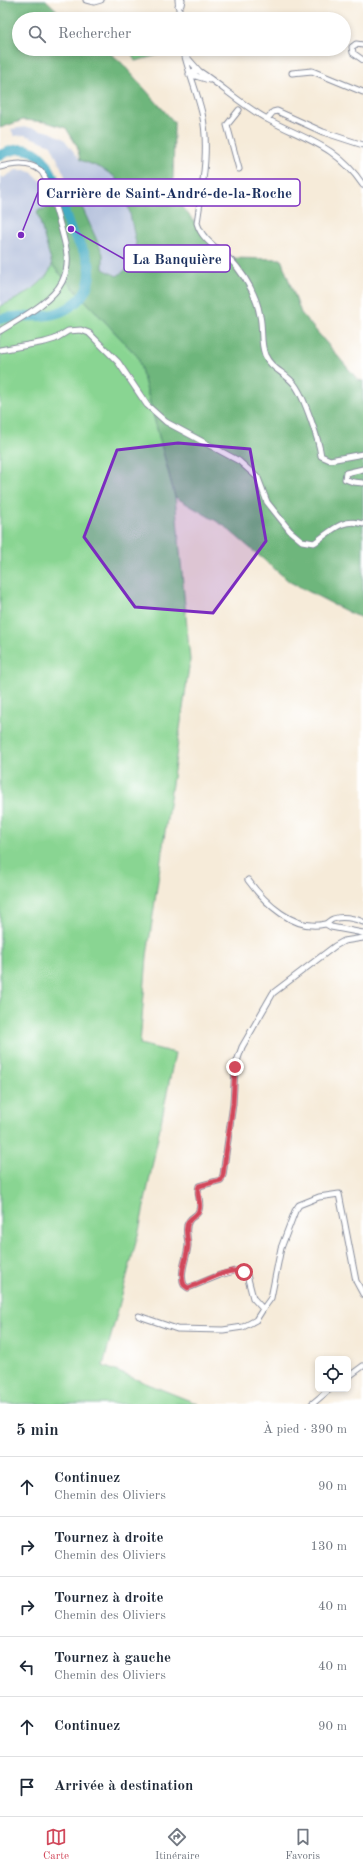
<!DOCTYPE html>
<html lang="fr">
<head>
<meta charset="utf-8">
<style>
  body { margin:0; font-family:"Old Standard TT",serif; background:#f6f6f7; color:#1f2937 }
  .controls { position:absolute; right:12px; bottom:12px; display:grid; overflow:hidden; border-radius:6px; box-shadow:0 2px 6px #0003 }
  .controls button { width:36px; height:36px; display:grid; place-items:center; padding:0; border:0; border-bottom:1px solid #e0e1e3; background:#fff; color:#1f2937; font:20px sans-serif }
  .stop { position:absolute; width:12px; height:12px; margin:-9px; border:3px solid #d1495b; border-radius:50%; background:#fff }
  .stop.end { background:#d1495b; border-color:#fff; box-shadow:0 1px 4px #0008 }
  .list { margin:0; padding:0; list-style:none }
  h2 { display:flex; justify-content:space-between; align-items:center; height:52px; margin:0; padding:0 16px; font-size:17px }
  h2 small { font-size:13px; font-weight:400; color:#747a83 }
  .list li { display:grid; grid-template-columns:26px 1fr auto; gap:12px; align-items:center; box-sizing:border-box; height:60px; padding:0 16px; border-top:1px solid #e0e1e3 }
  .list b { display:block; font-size:15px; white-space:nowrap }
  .list p { margin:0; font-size:13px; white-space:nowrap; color:#747a83 }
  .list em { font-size:13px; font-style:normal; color:#747a83 }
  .icon { flex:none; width:22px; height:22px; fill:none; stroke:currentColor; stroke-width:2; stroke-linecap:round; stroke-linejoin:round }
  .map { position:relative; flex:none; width:363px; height:1404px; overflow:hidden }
  .search { position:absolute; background:#fff; box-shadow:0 2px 6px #0003; left:12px; right:12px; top:12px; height:44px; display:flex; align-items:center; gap:10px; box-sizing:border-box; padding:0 14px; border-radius:22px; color:#747a83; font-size:15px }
  .sheet { height:412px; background:#fff }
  nav { display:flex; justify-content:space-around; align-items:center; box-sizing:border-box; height:56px; border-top:1px solid #e0e1e3; background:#fff; font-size:11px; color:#747a83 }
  nav a { display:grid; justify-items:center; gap:2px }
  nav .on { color:#d1495b }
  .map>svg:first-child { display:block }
  .industrial { fill:#b9c5de }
  .green { fill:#89d592; stroke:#528278 }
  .forest { fill:#6eb67c; stroke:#44726d }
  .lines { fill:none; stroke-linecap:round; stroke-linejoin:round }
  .river { stroke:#43abc2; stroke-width:10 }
  .minor-casing { stroke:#888d9c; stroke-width:7 }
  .minor { stroke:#fff; stroke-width:5 }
  .route { stroke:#d1495b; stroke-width:5 }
  .marked { fill:#7b2cbf; fill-opacity:0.2; stroke:#7b2cbf; stroke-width:3; stroke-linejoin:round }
  .leader { fill:none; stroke:#7b2cbf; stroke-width:1.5 }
  .callout-dot { fill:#7b2cbf; stroke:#fff; stroke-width:1.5 }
  .callout { fill:#fff; stroke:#7b2cbf; stroke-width:1.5 }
  .callout-label { font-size:15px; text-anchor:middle; font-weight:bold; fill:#1b2f5e }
</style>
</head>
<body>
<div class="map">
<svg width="363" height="1404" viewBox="0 0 363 1404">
  <rect width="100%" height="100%" fill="#fff"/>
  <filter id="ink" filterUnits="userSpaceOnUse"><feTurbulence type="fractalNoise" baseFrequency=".025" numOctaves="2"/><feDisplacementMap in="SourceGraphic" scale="8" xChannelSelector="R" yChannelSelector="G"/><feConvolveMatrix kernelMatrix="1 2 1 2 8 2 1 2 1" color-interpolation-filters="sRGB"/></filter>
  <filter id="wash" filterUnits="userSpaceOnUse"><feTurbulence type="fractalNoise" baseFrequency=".012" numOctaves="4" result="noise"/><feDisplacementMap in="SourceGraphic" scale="16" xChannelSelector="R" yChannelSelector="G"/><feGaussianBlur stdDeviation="0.9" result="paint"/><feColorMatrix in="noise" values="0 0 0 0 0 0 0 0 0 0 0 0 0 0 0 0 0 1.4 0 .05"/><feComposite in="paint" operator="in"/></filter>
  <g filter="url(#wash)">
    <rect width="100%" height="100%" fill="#f6ebd9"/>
    <path class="industrial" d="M27,127L50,132L64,139L80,160L101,168L115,177L129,209L136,243L129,268L117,276L103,269V254L78,198L73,194L51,145L25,135L14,136L11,129Z
      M16,170H25L33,173L45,185L50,206L42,210L47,246L52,265L50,273L45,279L16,301L0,306V174L3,178Z"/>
    <path class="green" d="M130,49H168L169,52L135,61Z
      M52,265L138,357L175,497L190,660L147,956L140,1044L175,1053L139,1231L103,1366L198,1404H0V306C17,300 47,284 52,265Z"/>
    <path class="forest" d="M0,0H46L66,19H19V49H104L120,61L174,122L173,197L227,258L281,259L301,313L358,380L363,381V618L354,615L290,582L223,525L175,497L138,357L52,265L37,211L78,198L103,254V269L117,276L129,268L136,243L129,209L115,177L101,168L80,160L77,146L66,128L46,122L23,120L0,128Z"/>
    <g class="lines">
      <path class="river" d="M0,155C12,150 21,146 34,152C56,164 61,207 70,228C76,242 90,255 90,271C90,287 82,300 68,308C48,321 22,313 0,319"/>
    </g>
  </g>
  <g filter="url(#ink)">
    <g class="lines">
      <defs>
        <path id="minor" d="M86,0L94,2L101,0
          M178,0L180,19
          M178,6L181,5L182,0
          M363,45L356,44L352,47L353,53L363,60
          M183,49C188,71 197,92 202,113C210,149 202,187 197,223C203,244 225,251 237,267C248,281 257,298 260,316C263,329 260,342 265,355C271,369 286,373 295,385C304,397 319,440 321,456L330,460L363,454
          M185,55L199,71
          M292,73L312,71L363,92
          M189,74L194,71H199C222,86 242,105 267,119C306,140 336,145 363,185
          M189,74L209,80
          M267,119L273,112L277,111L323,132L363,145
          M0,167C14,164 29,161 41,171C48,177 66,244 67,255C68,264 66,274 62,282C52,302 19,319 0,331
          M239,169L227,125L239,110
          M0,350L45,342L55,339L68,331L81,330L89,333L118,362L147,405L166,422L239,461L258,478L267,502L290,531L302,541L314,543C331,532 342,517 363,524
          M363,469L346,473L345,479L353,482L363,483
          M248,880C264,902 294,932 325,924C328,923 330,920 333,919C343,916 353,918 363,922
          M326,924L331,927L363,933
          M363,938L344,941L335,946L273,993L242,1047L235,1067L233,1104L223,1175L221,1180L199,1186C196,1194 202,1202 199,1210C198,1216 192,1216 189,1221C184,1228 188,1238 188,1245C187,1259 179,1272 184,1285L188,1288L220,1275L238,1270L247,1275L253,1298L263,1309L271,1298L281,1248L295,1211L299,1205L319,1197L339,1194L356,1281L363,1294
          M139,1316L177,1329L223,1330L243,1327L256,1320L263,1309
          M348,1377L363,1366
          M312,1404L330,1389"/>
      </defs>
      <use href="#minor" class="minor-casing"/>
      <use href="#minor" class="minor"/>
    </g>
  </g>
  <g class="lines" filter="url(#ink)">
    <path class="route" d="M235,1067L233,1104L223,1175L221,1180L199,1186C195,1194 202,1202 199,1210C198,1216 192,1216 189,1221C184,1228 188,1238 188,1245C187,1259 179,1272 184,1285L188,1288C203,1283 230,1266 244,1272"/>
  </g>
  <path class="marked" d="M178,443L250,449L266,541L213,613L135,607L84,537L117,450Z"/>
  <path class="leader" d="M21 235L38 192M71 229L124 259"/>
  <g class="callout-dot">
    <circle cx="21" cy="235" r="4"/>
    <circle cx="71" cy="229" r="4"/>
  </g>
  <g class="callout">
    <rect x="38" y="179" width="262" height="27" rx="4"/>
    <rect x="124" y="245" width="106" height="27" rx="4"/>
  </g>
  <g class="callout-label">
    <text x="169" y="198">Carrière de Saint-André-de-la-Roche</text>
    <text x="177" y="264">La Banquière</text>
  </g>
</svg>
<div class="controls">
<button><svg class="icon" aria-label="locate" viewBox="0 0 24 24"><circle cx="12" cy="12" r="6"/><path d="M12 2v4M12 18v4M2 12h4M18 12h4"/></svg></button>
</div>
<div class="stop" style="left:244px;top:1272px"></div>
<div class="stop end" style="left:235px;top:1067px"></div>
<div class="search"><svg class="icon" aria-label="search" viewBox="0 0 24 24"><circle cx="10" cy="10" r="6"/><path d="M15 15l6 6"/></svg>Rechercher</div>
</div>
<section class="sheet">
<h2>5 min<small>À pied · 390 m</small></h2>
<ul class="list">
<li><svg class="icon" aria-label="ahead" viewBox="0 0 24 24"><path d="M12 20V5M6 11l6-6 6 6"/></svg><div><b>Continuez</b><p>Chemin des Oliviers</p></div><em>90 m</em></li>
<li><svg class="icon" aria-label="right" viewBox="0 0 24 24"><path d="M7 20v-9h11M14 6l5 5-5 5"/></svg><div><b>Tournez à droite</b><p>Chemin des Oliviers</p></div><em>130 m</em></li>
<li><svg class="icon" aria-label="right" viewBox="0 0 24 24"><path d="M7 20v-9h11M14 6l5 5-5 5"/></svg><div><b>Tournez à droite</b><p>Chemin des Oliviers</p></div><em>40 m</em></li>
<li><svg class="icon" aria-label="left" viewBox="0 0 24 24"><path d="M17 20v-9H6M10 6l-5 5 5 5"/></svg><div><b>Tournez à gauche</b><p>Chemin des Oliviers</p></div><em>40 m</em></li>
<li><svg class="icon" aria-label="ahead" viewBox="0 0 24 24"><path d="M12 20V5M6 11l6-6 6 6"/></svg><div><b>Continuez</b></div><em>90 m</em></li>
<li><svg class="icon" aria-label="arrive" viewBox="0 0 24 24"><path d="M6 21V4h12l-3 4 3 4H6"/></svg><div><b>Arrivée à destination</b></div></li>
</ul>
</section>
<nav>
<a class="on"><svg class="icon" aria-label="map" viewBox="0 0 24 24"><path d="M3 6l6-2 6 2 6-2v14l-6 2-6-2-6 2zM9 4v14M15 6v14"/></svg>Carte</a>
<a><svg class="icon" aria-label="directions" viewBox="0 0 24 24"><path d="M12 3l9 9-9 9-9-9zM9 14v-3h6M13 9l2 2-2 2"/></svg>Itinéraire</a>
<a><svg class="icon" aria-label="saved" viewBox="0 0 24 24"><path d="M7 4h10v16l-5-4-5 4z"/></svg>Favoris</a>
</nav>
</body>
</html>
